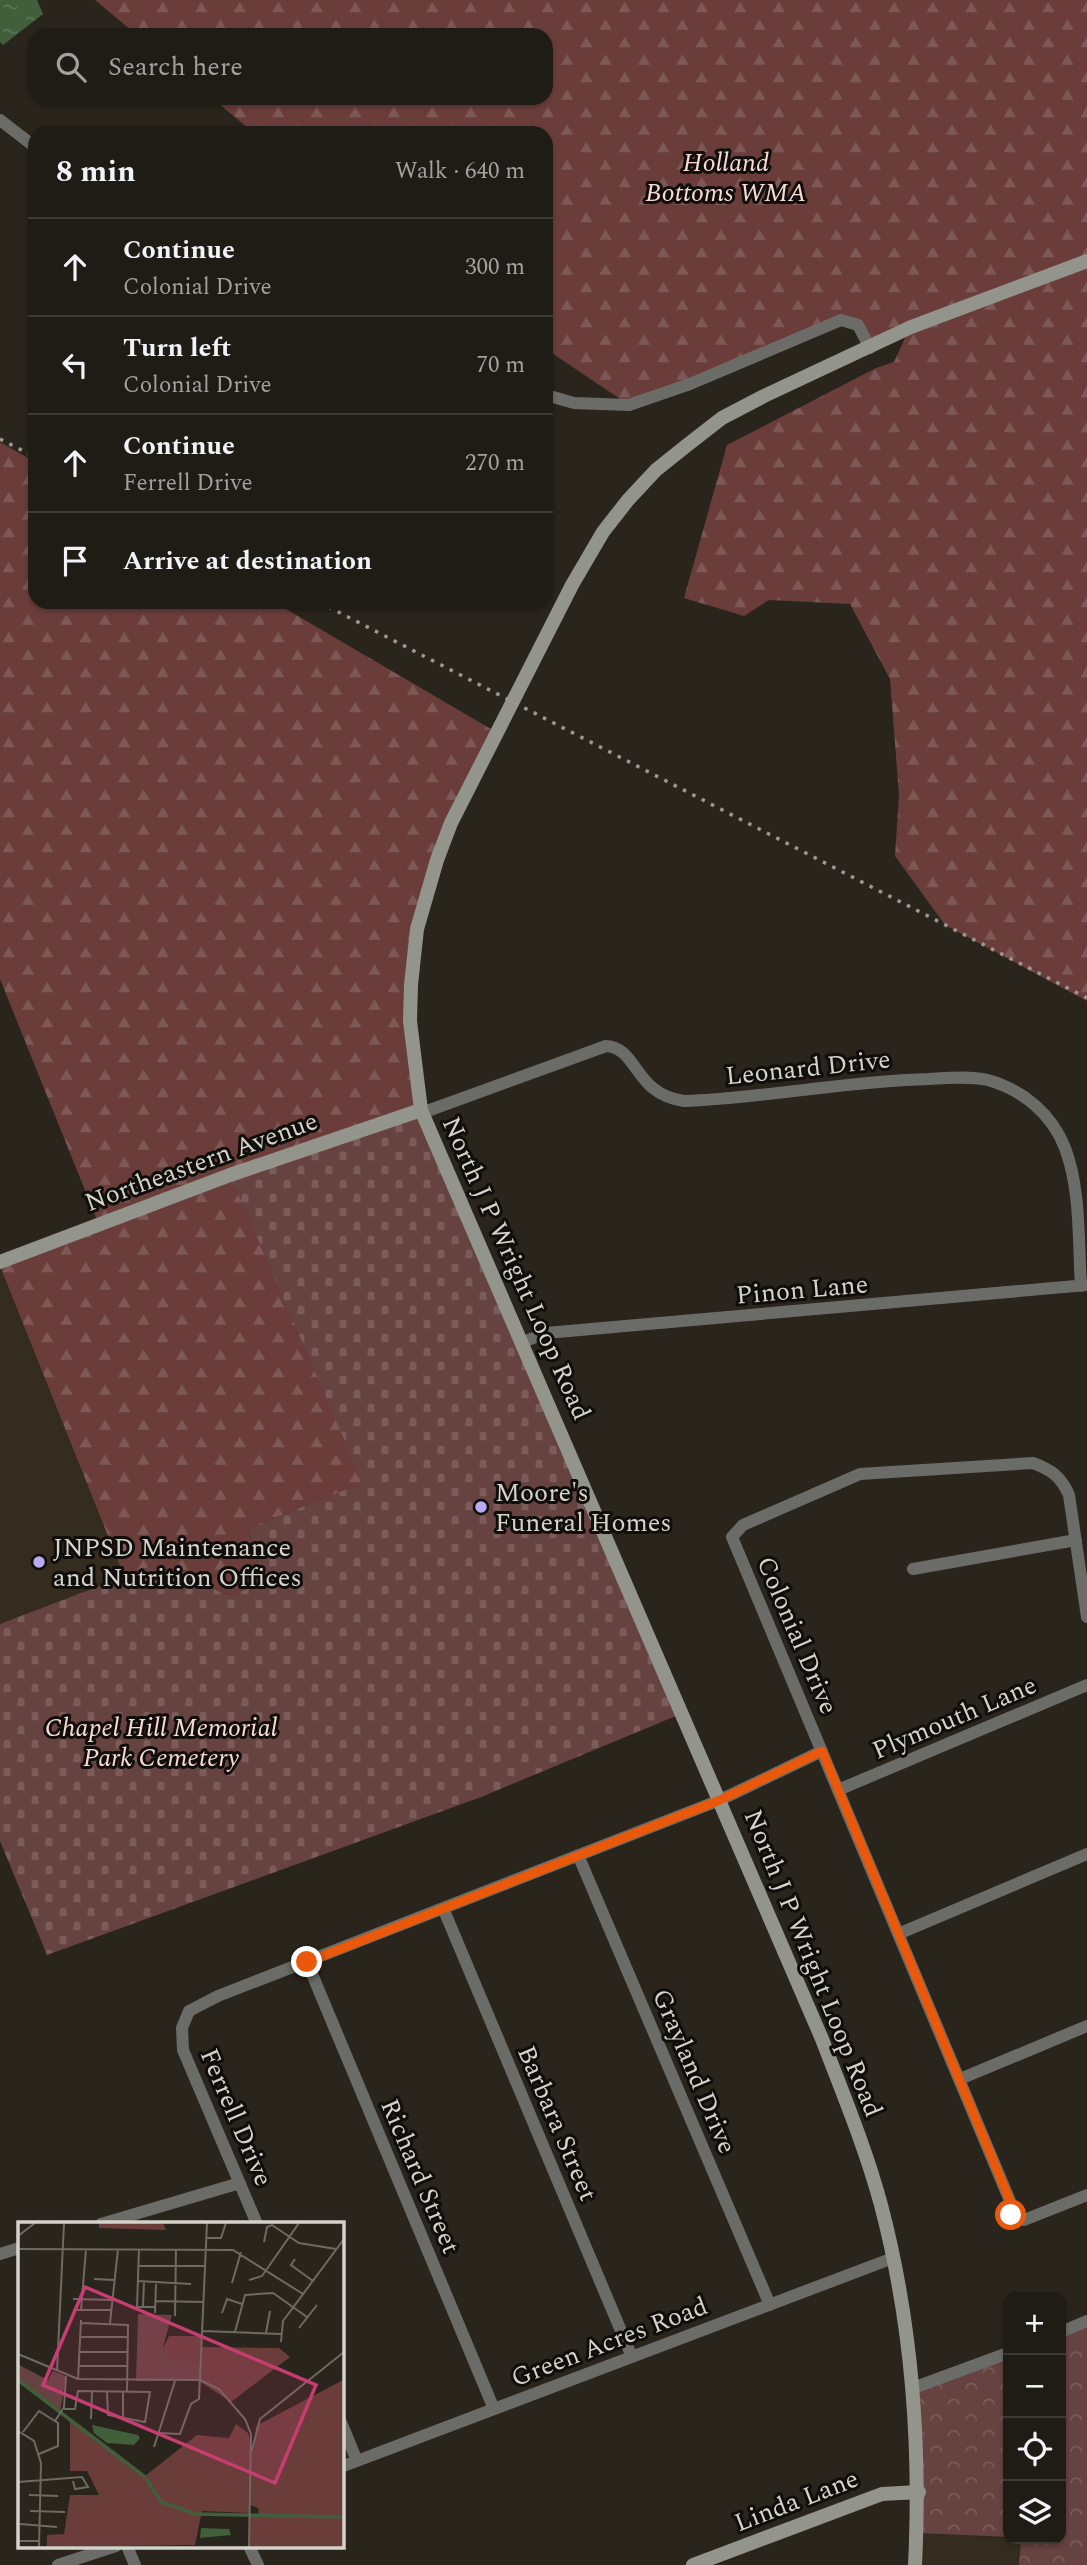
<!DOCTYPE html>
<html lang="en">
<head>
<meta charset="utf-8">
<style>
  body { margin:0; font-family:Spectral,serif; background:#27241e; color:#f1f3f6 }
  .controls { position:absolute; right:21px; bottom:21px; display:grid; overflow:hidden; border-radius:14px; box-shadow:0 2px 5px #0004 }
  .controls button { width:63px; height:63px; display:grid; place-items:center; padding:0; border:0; border-bottom:2px solid #3c3934; background:#1f1b15; color:#f1f3f6; font:35px sans-serif }
  .stop { position:absolute; width:21px; height:21px; margin:-16px; border:5px solid #ea580c; border-radius:50%; background:#fff }
  .stop.end { background:#ea580c; border-color:#fff; box-shadow:0 2px 7px #0008 }
  .list { margin:0; padding:0; list-style:none }
  h2 { display:flex; justify-content:space-between; align-items:center; height:91px; margin:0; padding:0 28px; font-size:30px }
  h2 small { font-size:23px; font-weight:400; color:#a1a1a0 }
  .list li { display:grid; grid-template-columns:46px 1fr auto; gap:21px; align-items:center; box-sizing:border-box; height:98px; padding:0 28px; border-top:2px solid #3c3934 }
  .list b { display:block; font-size:26px; white-space:nowrap }
  .list p { margin:0; font-size:23px; white-space:nowrap; color:#a1a1a0 }
  .list em { font-size:23px; font-style:normal; color:#a1a1a0 }
  .icon { flex:none; width:38px; height:38px; fill:none; stroke:currentColor; stroke-width:2; stroke-linecap:round; stroke-linejoin:round }
  .map { position:relative; flex:none; width:1087px; height:2565px; overflow:hidden }
  .search { position:absolute; background:#1f1b15; box-shadow:0 2px 5px #0004; left:28px; top:28px; width:525px; height:77px; display:flex; align-items:center; gap:18px; box-sizing:border-box; padding:0 24px; border-radius:21px; color:#a1a1a0; font-size:26px }
  .panel { position:absolute; background:#1f1b15; box-shadow:0 2px 5px #0004; left:28px; top:126px; width:525px; height:483px; border-radius:21px }
  .map>svg:first-child { display:block }
  .built { fill:#342c1e }
  .forest { fill:url(#forest-firs) }
  .cemetery { fill:url(#cemetery-stones) }
  .park { fill:url(#park-crowns) }
  .water { fill:url(#water-ripples) }
  .lines { fill:none; stroke-linecap:round; stroke-linejoin:round }
  .street { stroke:#6b6c67; stroke-width:12 }
  .secondary { stroke:#93948c; stroke-width:14 }
  .rail { stroke:#9b9791; stroke-width:3.5; stroke-dasharray:3.5 7; stroke-linecap:butt }
  .route { stroke:#ea580c; stroke-width:9 }
  .poi-dot { fill:#baaaf6; stroke:#100e0a; stroke-width:2.5 }
  .labels { text-anchor:middle; stroke-width:6; stroke-linejoin:round; paint-order:stroke }
  .park-label { font-size:26px; font-style:italic; fill:#fad8d6; stroke:#100e0a }
  .street-label { font-size:26px; fill:#d5d2cc; stroke:#100e0a }
  .poi-label { font-size:26px; fill:#d5d2cc; stroke:#100e0a; text-anchor:start }
  .inset-river { fill:none; stroke:#425f3c; stroke-width:3.5 }
  .inset-road { fill:none; stroke:#6e6a62; stroke-width:2 }
  .view { fill:#c63d72; fill-opacity:0.15; stroke:#c63d72; stroke-width:3.5 }
  .inset-edge { fill:none; stroke:#d5d2cc; stroke-width:3.5 }
</style>
</head>
<body>
<div class="map">
<svg width="1087" height="2565" viewBox="0 0 1087 2565">
  <defs>
    <pattern id="forest-firs" width="22" height="20" patternUnits="userSpaceOnUse" patternTransform="scale(1.75)"><rect width="22" height="20" fill="#6a3d3b"/><path d="M5 1l3.5 6h-7zM16 11l3.5 6h-7z" fill="#7e5856"/></pattern>
    <pattern id="cemetery-stones" width="16" height="16" patternUnits="userSpaceOnUse" patternTransform="scale(1.75)"><rect width="16" height="16" fill="#664241"/><path d="M2 7V4a2 2 0 0 1 4 0v3zM10 15v-3a2 2 0 0 1 4 0v3z" fill="#7b5c5b"/></pattern>
    <pattern id="park-crowns" width="20" height="18" patternUnits="userSpaceOnUse" patternTransform="scale(1.75)"><rect width="20" height="18" fill="#664241"/><path d="M2 6a3 3 0 1 1 6 0M12 15a3 3 0 1 1 6 0" fill="none" stroke="#7b5c5b"/></pattern>
    <pattern id="water-ripples" width="26" height="14" patternUnits="userSpaceOnUse" patternTransform="scale(1.75)"><rect width="26" height="14" fill="#425f3c"/><path d="M2 4q2-2 4 0t4 0M15 11q2-2 4 0t4 0" fill="none" stroke="#5c7557"/></pattern>
  </defs>
  <rect width="100%" height="100%" fill="#29241c"/>
  <path class="built" d="M0,1266L124,1576L1,1626L0,1624Z
    M917,2533L1021,2539L1019,2565H916Z"/>
  <path class="forest" d="M95,0H1087V1001L945,925L895,856L899,795L890,679L850,604L769,600L744,616L684,598L727,445L876,368L894,362L910,327L870,344L858,325L841,320L629,405L546,349V133H254L212,98H546V35H137Z
    M0,442L35,462V602H274L496,732L451,823L413,961L421,1110L231,1177L364,1483L248,1528L264,1585L229,1595L152,1566L124,1576L0,1266L99,1225L0,979Z"/>
  <path class="cemetery" d="M421,1110L683,1713L481,1797L47,1955L0,1841V1624L152,1566L229,1595L264,1584L248,1528L363,1483L230,1175Z"/>
  <path class="park" d="M1087,2321V2565H1019L1021,2539H1061V2332Z
    M1008,2353V2537L917,2533L913,2388Z"/>
  <path class="water" d="M0,0H37L43,14L3,45L0,42Z"/>
  <g class="lines">
    <path class="street" d="M0,120L35,147
      M546,395L574,403L629,405L690,384L841,320L858,325L870,348
      M421,1110H430L606,1046C639,1048 633,1094 684,1101C766,1098 847,1081 929,1079C948,1078 969,1076 988,1080C1023,1090 1052,1114 1065,1148C1081,1190 1078,1241 1081,1286
      M523,1342L546,1333L1087,1285
      M913,1569L1076,1540
      M1087,1617L1069,1495C1061,1477 1052,1470 1033,1463L860,1474L743,1525L732,1537L1010,2201L1011,2215L1024,2220L1087,2195
      M838,1790L1087,1685
      M578,1855L770,2305
      M443,1908L632,2357
      M898,1934L1087,1854
      M307,1962L494,2409
      M960,2079L1087,2026
      M101,2224L240,2183
      M257,2224L183,2050L182,2028L189,2011L218,1996L720,1800L822,1751
      M0,2254L19,2248
      M1061,2332L1087,2321
      M913,2388L1008,2353
      M341,2422L357,2461
      M341,2467L893,2258
      M127,2546L135,2565
      M249,2546L258,2565
      M58,2565L116,2546"/>
    <path class="secondary" d="M0,1262L230,1175L421,1110
      M693,2565L882,2494L919,2492
      M915,2565C921,2443 912,2323 881,2205C866,2149 843,2094 822,2039L421,1110L410,1021L411,985L417,929L437,860L451,823L572,585L603,532L628,500L656,470L686,446L722,418L764,396L911,327L1087,261"/>
    <path class="rail" d="M0,439L35,457
      M319,602L1087,998"/>
  </g>
  <g class="lines">
    <path class="route" d="M307,1962L720,1800L822,1751L1010,2201L1011,2215"/>
  </g>
  <g class="poi-dot">
    <circle cx="481" cy="1507" r="7"/>
    <circle cx="39" cy="1562" r="7"/>
  </g>
  <g class="labels">
    <g class="park-label">
      <text x="726" y="171">Holland<tspan x="726" dy="30">Bottoms WMA</tspan></text>
      <text x="161" y="1736">Chapel Hill Memorial<tspan x="161" dy="30">Park Cemetery</tspan></text>
    </g>
    <g class="street-label">
      <text transform="translate(808 1067) rotate(-6)" y="9">Leonard Drive</text>
      <text transform="translate(201 1161) rotate(-20)" y="9">Northeastern Avenue</text>
      <text transform="translate(517 1268) rotate(66)" y="9">North J P Wright Loop Road</text>
      <text transform="translate(802 1289) rotate(-5)" y="9">Pinon Lane</text>
      <text transform="translate(798 1635) rotate(67)" y="9">Colonial Drive</text>
      <text transform="translate(954 1717) rotate(-23)" y="9">Plymouth Lane</text>
      <text transform="translate(814 1963) rotate(68)" y="9">North J P Wright Loop Road</text>
      <text transform="translate(695 2071) rotate(67)" y="9">Grayland Drive</text>
      <text transform="translate(237 2117) rotate(67)" y="9">Ferrell Drive</text>
      <text transform="translate(558 2123) rotate(67)" y="9">Barbara Street</text>
      <text transform="translate(421 2176) rotate(67)" y="9">Richard Street</text>
      <text transform="translate(609 2341) rotate(-21)" y="9">Green Acres Road</text>
      <text transform="translate(796 2500) rotate(-21)" y="9">Linda Lane</text>
    </g>
    <g class="poi-label">
      <text x="495" y="1501">Moore's<tspan x="495" dy="30">Funeral Homes</tspan></text>
      <text x="53" y="1556">JNPSD Maintenance<tspan x="53" dy="30">and Nutrition Offices</tspan></text>
    </g>
  </g>
  <g transform="translate(18 2222)">
    <rect width="326" height="326" fill="#29241c"/>
    <path d="M81,1H145L148,8L81,6ZM151,114H184V125L261,126L272,135L213,180L151,139L145,126ZM325,158V325H231L232,293H241L240,286L232,283V291L184,289L177,323L29,325V313L46,312L52,273H81L69,249H52V198L127,254L179,213L211,216L218,202L230,211L236,228L238,204Z" fill="#6a3d3b"/>
    <path d="M120,92L154,93L145,125L151,127V138L183,139L182,158L118,159Z" fill="#664241"/>
    <path d="M1,143L30,158L35,149L48,154L42,190L0,158Z" fill="#664241"/>
    <path d="M74,203L120,213L122,216L116,223L89,221L76,211ZM183,306L211,307L213,313L182,316Z" fill="#425f3c"/>
    <path class="inset-river" d="M0,158L127,255M128,256L143,280L178,292L326,295"/>
    <path class="inset-road" d="M0,14L17,1M188,16H203L208,1M246,20L249,5L254,3L281,21L318,27M0,27L215,28L285,72M121,27L119,85H137M277,37L273,43L295,59M121,44H186M76,57L97,58M231,58L244,54L281,1M120,59L173,62M214,61L223,30M55,77L95,78M137,79L185,80M125,85L126,59M55,88H94M63,88L68,27M137,91L138,62M204,91L209,77L224,82M157,94L158,27M63,101L110,103L109,170M92,101L100,27M281,106L299,83M185,109L263,112M217,110L227,73L255,71L289,95M248,111L252,89M62,115H110M263,120L265,99L326,17M61,130H109M0,132L60,157L182,158L201,167L227,197L233,212L231,325M61,144H109M39,149L46,1M60,157L63,98M46,187H57L60,169L132,170L127,200L90,193L89,170M73,197L74,170M105,197V170M37,199L46,185L48,154M0,209L16,219L23,241L21,325M5,210L21,189L40,201V224L21,232M141,211L162,212L173,182L181,177L189,1M136,225L157,159M234,228L242,197L326,130M0,260L64,255L70,265L57,267L55,259M11,273L40,274M12,289L47,290M2,302L39,305M0,319H22"/>
    <path class="view" d="M67,65L298,163L257,261L25,163Z"/>
    <rect width="326" height="326" class="inset-edge"/>
  </g>
</svg>
<div class="controls">
<button>+</button>
<button>−</button>
<button><svg class="icon" aria-label="locate" viewBox="0 0 24 24"><circle cx="12" cy="12" r="6"/><path d="M12 2v4M12 18v4M2 12h4M18 12h4"/></svg></button>
<button><svg class="icon" aria-label="layers" viewBox="0 0 24 24"><path d="M12 4l9 5-9 5-9-5zM3 14l9 5 9-5"/></svg></button>
</div>
<div class="stop" style="left:1011px;top:2215px"></div>
<div class="stop end" style="left:307px;top:1962px"></div>
<div class="search"><svg class="icon" aria-label="search" viewBox="0 0 24 24"><circle cx="10" cy="10" r="6"/><path d="M15 15l6 6"/></svg>Search here</div>
<section class="panel">
<h2>8 min<small>Walk · 640 m</small></h2>
<ul class="list">
<li><svg class="icon" aria-label="ahead" viewBox="0 0 24 24"><path d="M12 20V5M6 11l6-6 6 6"/></svg><div><b>Continue</b><p>Colonial Drive</p></div><em>300 m</em></li>
<li><svg class="icon" aria-label="left" viewBox="0 0 24 24"><path d="M17 20v-9H6M10 6l-5 5 5 5"/></svg><div><b>Turn left</b><p>Colonial Drive</p></div><em>70 m</em></li>
<li><svg class="icon" aria-label="ahead" viewBox="0 0 24 24"><path d="M12 20V5M6 11l6-6 6 6"/></svg><div><b>Continue</b><p>Ferrell Drive</p></div><em>270 m</em></li>
<li><svg class="icon" aria-label="arrive" viewBox="0 0 24 24"><path d="M6 21V4h12l-3 4 3 4H6"/></svg><div><b>Arrive at destination</b></div></li>
</ul>
</section>
</div>
</body>
</html>
